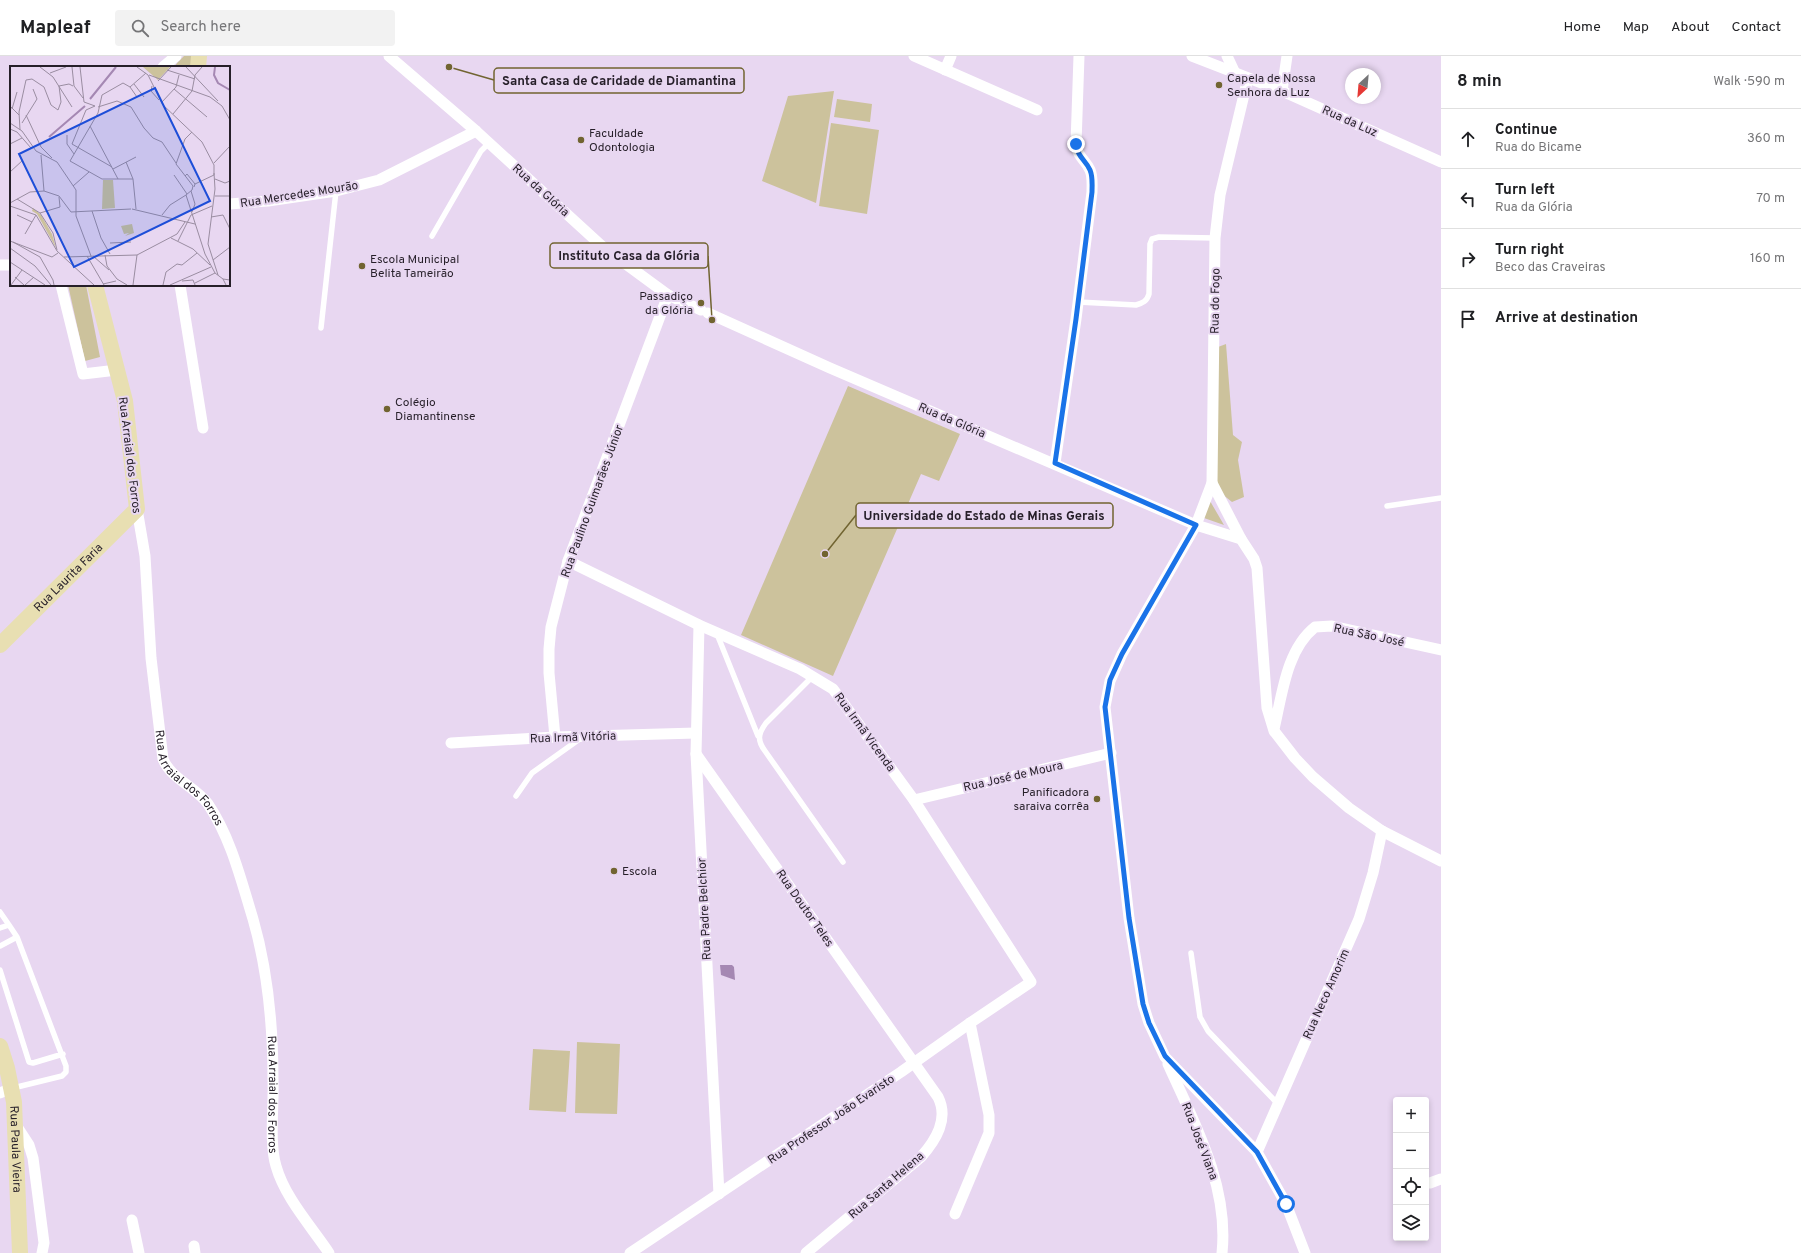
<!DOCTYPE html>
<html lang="en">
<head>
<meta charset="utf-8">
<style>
  body { margin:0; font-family:Overpass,sans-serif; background:#f2f2f2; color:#202124 }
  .controls { position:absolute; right:12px; bottom:12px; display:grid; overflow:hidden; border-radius:4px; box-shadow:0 2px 6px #0003 }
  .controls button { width:36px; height:36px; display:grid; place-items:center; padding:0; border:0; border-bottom:1px solid #e0e0e0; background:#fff; color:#202124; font:20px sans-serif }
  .compass { position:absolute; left:1345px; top:12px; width:36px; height:36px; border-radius:50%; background:#fff; box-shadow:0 2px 6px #0003; rotate:206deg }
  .stop { position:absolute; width:12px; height:12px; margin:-9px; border:3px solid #1a73e8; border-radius:50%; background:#fff }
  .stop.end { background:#1a73e8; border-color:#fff; box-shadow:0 1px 4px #0008 }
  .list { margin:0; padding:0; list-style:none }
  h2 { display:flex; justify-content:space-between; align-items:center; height:52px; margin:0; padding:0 16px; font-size:17px }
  h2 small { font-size:13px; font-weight:400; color:#757577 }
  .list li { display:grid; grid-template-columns:26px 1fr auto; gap:12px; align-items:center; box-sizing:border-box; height:60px; padding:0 16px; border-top:1px solid #e0e0e0 }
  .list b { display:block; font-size:15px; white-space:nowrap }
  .list p { margin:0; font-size:13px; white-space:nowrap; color:#757577 }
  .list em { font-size:13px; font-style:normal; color:#757577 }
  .icon { flex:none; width:22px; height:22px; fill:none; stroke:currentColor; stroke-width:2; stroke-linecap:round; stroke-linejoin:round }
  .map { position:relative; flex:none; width:1441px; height:1197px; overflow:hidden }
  header { display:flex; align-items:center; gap:24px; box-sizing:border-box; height:56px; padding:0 20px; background:#fff; border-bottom:1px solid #e0e0e0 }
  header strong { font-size:19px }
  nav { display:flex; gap:22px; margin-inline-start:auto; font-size:14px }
  .search { width:280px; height:36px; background:#f2f2f2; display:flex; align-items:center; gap:10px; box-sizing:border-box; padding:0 14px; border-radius:4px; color:#757577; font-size:15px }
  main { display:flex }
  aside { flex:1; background:#fff }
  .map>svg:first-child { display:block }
  .green { fill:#ccc29c }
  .water { fill:#a588b3 }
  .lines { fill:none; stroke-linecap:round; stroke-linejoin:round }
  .service { stroke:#fff; stroke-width:5.5 }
  .minor { stroke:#fff; stroke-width:11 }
  .secondary { stroke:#e8dfb2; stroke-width:16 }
  .route { stroke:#1a73e8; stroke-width:5 }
  .poi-dot { fill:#716431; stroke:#e8d7f1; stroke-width:1.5 }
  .labels { text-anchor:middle; stroke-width:4; stroke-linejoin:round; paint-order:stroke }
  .poi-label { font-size:12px; fill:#261f29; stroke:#e8d7f1; text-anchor:start }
  .street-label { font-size:12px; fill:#261f29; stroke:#e8d7f1 }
  .inset-river { fill:none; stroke:#a588b3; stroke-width:2 }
  .inset-road { fill:none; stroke:#9a8da1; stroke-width:1 }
  .view { fill:#1d4ed8; fill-opacity:0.15; stroke:#1d4ed8; stroke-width:2 }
  .inset-edge { fill:none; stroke:#261f29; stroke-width:2 }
  .leader { fill:none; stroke:#716431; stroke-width:1.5 }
  .callout-dot { fill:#716431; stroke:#e8d7f1; stroke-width:1.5 }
  .callout { fill:#e8d7f1; stroke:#716431; stroke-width:1.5 }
  .callout-label { font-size:13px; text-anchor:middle; font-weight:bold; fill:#261f29 }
</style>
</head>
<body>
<header>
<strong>Mapleaf</strong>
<div class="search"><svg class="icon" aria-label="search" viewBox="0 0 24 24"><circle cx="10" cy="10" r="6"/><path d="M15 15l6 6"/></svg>Search here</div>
<nav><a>Home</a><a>Map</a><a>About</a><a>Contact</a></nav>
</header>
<main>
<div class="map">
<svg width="1441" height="1197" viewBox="0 0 1441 1197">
  <rect width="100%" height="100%" fill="#e8d7f1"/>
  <path class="green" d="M184,0H195L193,11H174L178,6Z
    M834,35L816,147L762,125L788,40Z
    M837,43L872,48L870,66L834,61Z
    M831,67L879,74L867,158L819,150Z
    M68,229H86L100,301L85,305Z
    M1226,288L1233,379L1242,386L1238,404L1244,441L1232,446L1222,438L1216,426L1218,291Z
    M848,330L960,378L939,425L921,418L833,620L741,579Z
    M1210,445L1224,469L1204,462Z
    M577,986L620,988L617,1058L575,1057Z
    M533,993L570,995L566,1056L529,1054Z"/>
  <path class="water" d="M720,909H732L734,911L735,924L721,919Z"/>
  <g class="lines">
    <path class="service" d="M432,180L481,95L489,87
      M1078,246L1136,249C1143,247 1147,245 1149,238L1150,188L1152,183L1159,181L1215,182
      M321,272L336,135
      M1387,450L1441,442
      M717,578L758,680
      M813,620L766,667C758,678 757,684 765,695L843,806
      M516,740L532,717L581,682
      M0,856L9,869
      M0,872L9,869L17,881L66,1010V1016L62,1020L13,1032
      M0,890L17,881
      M1191,897L1200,961L1208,975L1278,1048
      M0,914L29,1006L33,1007L63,998"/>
    <g class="minor">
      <path d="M389,0L476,75L604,192L668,239L701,254"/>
      <path d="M914,0L1037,54"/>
      <path d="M1192,0L1282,35L1441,106"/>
      <path d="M1227,0L1235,17"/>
      <path d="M163,11L176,0"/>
      <path d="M945,14L951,0"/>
      <path d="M1248,22L1220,139L1215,182L1212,427L1196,469L1122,598L1110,625L1105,651L1129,862L1143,948L1149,967L1165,1001L1257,1096L1286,1148L1305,1197"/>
      <path d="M1282,35L1287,0"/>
      <path d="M229,148L268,145L336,135L379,124L476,75"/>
      <path d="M0,209H11"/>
      <path d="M61,229L83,318L117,314"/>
      <path d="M180,229L203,372"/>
      <path d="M708,257L830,312L1196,469L1241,483L1254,503L1257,512L1267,652L1274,675L1295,702L1313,721L1349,752L1382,775L1441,805"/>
      <path d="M1055,407L1076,263L1092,136C1092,129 1093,121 1090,114C1085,103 1078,102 1076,88L1079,0"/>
      <path d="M1212,427L1241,483"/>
      <path id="s1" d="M137,453L145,500L151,602L163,703C171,723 196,731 208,748C231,782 241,824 253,863C268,915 273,971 273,1025C274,1049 269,1087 276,1110C285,1142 311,1170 329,1197"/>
      <path d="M568,505L699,569L800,613L833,633L914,744L1031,926L970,967L901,1016L630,1197"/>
      <path d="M699,569L696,698L719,1138"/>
      <path d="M1274,673C1282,640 1286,594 1315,571L1332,570L1441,594"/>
      <path d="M555,681L549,617V593L551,571L568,505L668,239"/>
      <path d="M451,687L555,681L696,677"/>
      <path d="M696,698L938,1041C949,1063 936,1084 921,1101L806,1197"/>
      <path d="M914,744L1111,697"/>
      <path d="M1168,1008C1195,1068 1229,1130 1222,1197"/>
      <path d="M0,1037L12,1032"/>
      <path d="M16,1069L29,1089L33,1102L44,1187L42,1197"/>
      <path d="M1257,1096L1359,863L1373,817L1382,775"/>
      <path d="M1430,1127L1441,1123"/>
      <path d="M955,1158L989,1077V1059L970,967"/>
      <path d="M132,1164L139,1197"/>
      <path d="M194,1190L195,1197"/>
    </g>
    <g class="secondary">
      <path d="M198,11L199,0"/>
      <path id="s2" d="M0,589L137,453L125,345L95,229"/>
      <path id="s3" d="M0,990L7,1012L14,1046L20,1197"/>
    </g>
  </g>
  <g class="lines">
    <path class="route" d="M1076,88C1078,102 1085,103 1090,114C1093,121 1092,129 1092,136L1076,263L1055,407L1196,469L1122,598L1110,624L1105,651L1129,862L1143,948L1149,967L1165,1000L1257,1096L1286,1148"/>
  </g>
  <g class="poi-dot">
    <circle cx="1219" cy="29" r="4"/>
    <circle cx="581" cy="84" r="4"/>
    <circle cx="362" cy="210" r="4"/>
    <circle cx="701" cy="247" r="4"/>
    <circle cx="387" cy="353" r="4"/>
    <circle cx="1097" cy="743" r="4"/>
    <circle cx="614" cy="815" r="4"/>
  </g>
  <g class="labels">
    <g class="poi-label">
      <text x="1227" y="26">Capela de Nossa<tspan x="1227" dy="14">Senhora da Luz</tspan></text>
      <text x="589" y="81">Faculdade<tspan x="589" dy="14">Odontologia</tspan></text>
      <text x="370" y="207">Escola Municipal<tspan x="370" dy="14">Belita Tameirão</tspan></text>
      <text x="693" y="244" text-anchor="end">Passadiço<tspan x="693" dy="14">da Glória</tspan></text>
      <text x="395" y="350">Colégio<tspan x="395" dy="14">Diamantinense</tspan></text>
      <text x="1089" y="740" text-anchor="end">Panificadora<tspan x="1089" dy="14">saraiva corrêa</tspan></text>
      <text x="622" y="819">Escola</text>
    </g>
    <g class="street-label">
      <text transform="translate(1350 65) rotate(24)" y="4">Rua da Luz</text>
      <text transform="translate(541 134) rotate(42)" y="4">Rua da Glória</text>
      <text transform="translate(299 138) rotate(-9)" y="4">Rua Mercedes Mourão</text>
      <text transform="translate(1215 245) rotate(-89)" y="4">Rua do Fogo</text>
      <text transform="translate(952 364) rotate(23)" y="4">Rua da Glória</text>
      <text transform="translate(130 399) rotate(83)" y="4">Rua Arraial dos Forros</text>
      <text transform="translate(592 445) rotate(-70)" y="4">Rua Paulino Guimarães Júnior</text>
      <text dy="4" stroke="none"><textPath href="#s2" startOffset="96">Rua Laurita Faria</textPath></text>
      <text transform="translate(1369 579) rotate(12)" y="4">Rua São José</text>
      <text transform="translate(865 676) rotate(54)" y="4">Rua Irmã Vicenda</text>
      <text transform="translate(573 681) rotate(-2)" y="4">Rua Irmã Vitória</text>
      <text transform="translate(1013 720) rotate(-13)" y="4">Rua José de Moura</text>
      <text dy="4" stroke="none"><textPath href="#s1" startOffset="281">Rua Arraial dos Forros</textPath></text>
      <text transform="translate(805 852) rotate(55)" y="4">Rua Doutor Teles</text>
      <text transform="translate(704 853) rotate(-93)" y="4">Rua Padre Belchior</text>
      <text transform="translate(1326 938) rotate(-66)" y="4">Rua Neco Amorim</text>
      <text dy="4" stroke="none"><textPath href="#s1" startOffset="617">Rua Arraial dos Forros</textPath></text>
      <text transform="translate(831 1063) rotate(-34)" y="4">Rua Professor João Evaristo</text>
      <text transform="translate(1200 1085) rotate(69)" y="4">Rua José Viana</text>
      <text dy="4" stroke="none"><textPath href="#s3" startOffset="105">Rua Paula Vieira</textPath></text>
      <text transform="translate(886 1129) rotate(-41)" y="4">Rua Santa Helena</text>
    </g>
  </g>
  <g transform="translate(10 10)">
    <rect width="220" height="220" fill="#e8d7f1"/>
    <path d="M133,1H160L148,14ZM93,114H103L105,142L92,143ZM23,142L31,149L42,168L46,182L27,148L22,145ZM122,158L124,167L115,170L119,167L114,168L111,160Z" fill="#ccc29c"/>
    <path class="inset-river" d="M205,1L204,9L208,17L220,24M80,33L106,1M39,71L75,40"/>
    <path class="inset-road" d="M30,1L43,11L62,41M62,1L64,20L73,32M70,1L74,36L85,40M127,1L138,9L153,39L192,76L204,99V109M176,1L208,35M157,4L185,13M40,7L56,1M139,9L200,31L212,40L220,54M148,15L161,1M124,18L134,31M49,20L59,18L63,20M142,20L141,25L149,34M120,21L136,7M164,23L197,51M152,36L166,21L169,9M0,40L9,49M85,40L76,44L62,78L102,101M88,41L107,35L121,41L134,62L143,72L152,76L166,97M2,43L7,26M163,48L182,25L185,9L192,1M16,49L31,81L42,92M0,57L12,65L26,85L47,96L66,124V150L81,190M12,57L27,33L23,23M80,60L108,113M0,63L7,66L21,82M10,64L9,46L16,14L22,13L34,21L41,39L48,44L51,36L49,20M182,66L175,73L166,98L183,120L182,124L176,129L195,188L205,207L213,213M57,69V78L64,88M0,78L12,72M31,89L34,125M116,96L123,113L126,143M204,97L220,80M103,103L126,91M0,106L13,94M204,107L205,123L198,178L208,209M164,109L177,128M175,110L177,108L185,118M123,113H92L60,95L88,47L92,29L113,17L120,21L127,31M205,113L215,117L220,115M63,120L79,106M184,121L185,118L204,109M181,125L185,138L182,146M205,130H220M7,133L30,147L43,167L47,184M0,137L20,126L34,125L49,130L61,146L121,143M0,140L26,149L47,185L84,219M122,143L185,158M82,145L91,172L100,188M30,147L50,141L49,131M7,149L22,156M152,149L160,139L176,129M201,151L213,149L220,163M15,168L26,149M161,172L183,183L200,199M0,175L42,191L48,187M168,175L181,149L202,140M3,176L30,191L43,214L44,219M100,177L121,176M0,182L25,200L41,219M95,189L97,200L107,213L117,219M77,190L94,219M83,190L99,204M54,191L127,189L167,168L175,156M203,194L220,181M0,196L35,219M5,211L14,219M172,215L183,214L185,219M185,217L205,207M93,218L106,215M1,219L12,204M15,219L24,211M123,219L127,189M153,219L156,206L167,198L172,199L187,187M160,219L201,201M216,219L213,213L220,214"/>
    <path class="view" d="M145,22L200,135L64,201L9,88Z"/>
    <rect width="220" height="220" class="inset-edge"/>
  </g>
  <path class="leader" d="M449 11L494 24M712 264L708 200M825 498L856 459"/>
  <g class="callout-dot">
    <circle cx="449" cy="11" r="4"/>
    <circle cx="712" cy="264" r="4"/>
    <circle cx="825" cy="498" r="4"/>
  </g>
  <g class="callout">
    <rect x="494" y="12" width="250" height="25" rx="4"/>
    <rect x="550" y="187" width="158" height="25" rx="4"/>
    <rect x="856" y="447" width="257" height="25" rx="4"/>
  </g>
  <g class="callout-label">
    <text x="619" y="29">Santa Casa de Caridade de Diamantina</text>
    <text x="629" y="204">Instituto Casa da Glória</text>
    <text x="984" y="464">Universidade do Estado de Minas Gerais</text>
  </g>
</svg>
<div class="controls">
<button>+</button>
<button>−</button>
<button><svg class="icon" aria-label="locate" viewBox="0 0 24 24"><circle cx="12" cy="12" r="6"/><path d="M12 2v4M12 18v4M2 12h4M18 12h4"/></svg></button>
<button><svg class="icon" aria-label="layers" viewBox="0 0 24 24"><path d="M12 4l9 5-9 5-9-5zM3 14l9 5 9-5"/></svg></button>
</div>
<svg class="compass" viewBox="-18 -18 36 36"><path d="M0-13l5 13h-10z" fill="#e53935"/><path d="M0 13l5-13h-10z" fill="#757577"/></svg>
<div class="stop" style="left:1286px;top:1148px"></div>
<div class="stop end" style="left:1076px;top:88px"></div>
</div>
<aside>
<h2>8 min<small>Walk · 590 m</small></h2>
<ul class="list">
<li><svg class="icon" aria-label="ahead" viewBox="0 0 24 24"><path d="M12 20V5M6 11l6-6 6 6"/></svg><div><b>Continue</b><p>Rua do Bicame</p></div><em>360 m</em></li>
<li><svg class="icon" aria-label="left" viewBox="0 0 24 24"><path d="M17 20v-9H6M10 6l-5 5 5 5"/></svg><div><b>Turn left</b><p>Rua da Glória</p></div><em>70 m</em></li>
<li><svg class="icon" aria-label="right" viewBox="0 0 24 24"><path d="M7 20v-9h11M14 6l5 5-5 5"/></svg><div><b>Turn right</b><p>Beco das Craveiras</p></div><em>160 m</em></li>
<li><svg class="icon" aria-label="arrive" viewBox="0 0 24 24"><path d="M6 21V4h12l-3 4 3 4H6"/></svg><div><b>Arrive at destination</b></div></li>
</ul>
</aside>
</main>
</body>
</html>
